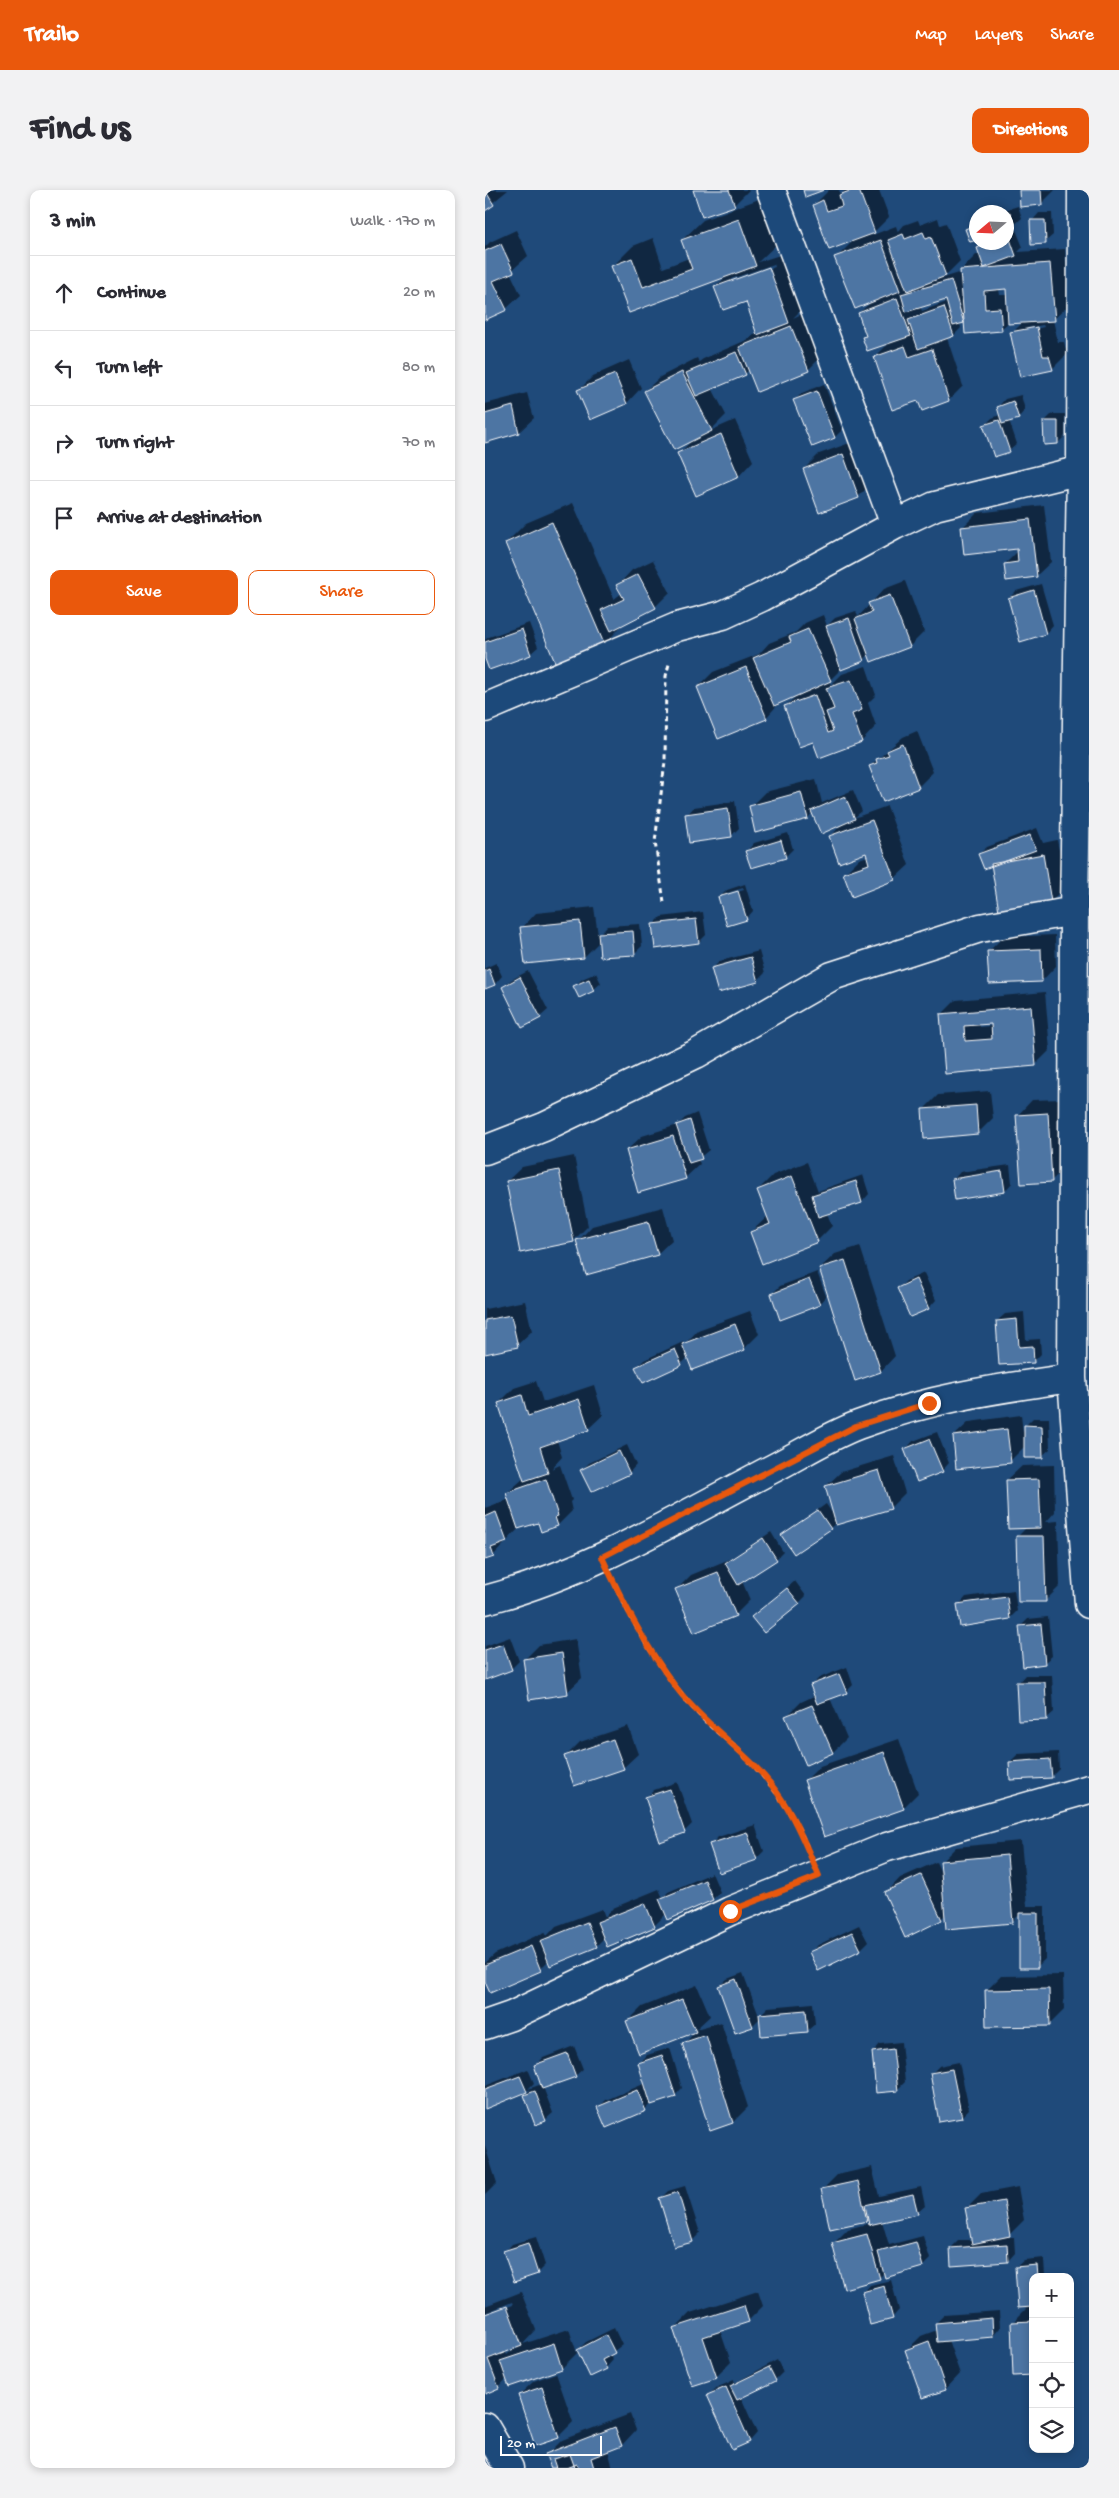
<!DOCTYPE html>
<html lang="en">
<head>
<meta charset="utf-8">
<style>
  body { margin:0; font-family:"Gochi Hand",sans-serif; background:#f2f2f3; color:#2b2b33 }
  .controls { position:absolute; right:15px; bottom:15px; display:grid; overflow:hidden; border-radius:10px; box-shadow:0 2px 8px #0003 }
  .controls button { width:45px; height:45px; display:grid; place-items:center; padding:0; border:0; border-bottom:1px solid #e1e1e2; background:#fff; color:#2b2b33; font:25px sans-serif }
  .compass { position:absolute; left:484px; top:15px; width:45px; height:45px; border-radius:50%; background:#fff; box-shadow:0 2px 8px #0003; rotate:251deg }
  .scale { position:absolute; left:15px; bottom:12px; width:102px; box-sizing:border-box; padding-left:5px; border:2px solid #fff; border-top:0; font-size:14px; line-height:18px; white-space:nowrap; color:#fff; -webkit-text-stroke:4px #1f4a7a; paint-order:stroke }
  .stop { position:absolute; width:15px; height:15px; margin:-11px; border:4px solid #ea580c; border-radius:50%; background:#fff }
  .stop.end { background:#ea580c; border-color:#fff; box-shadow:0 1px 5px #0008 }
  .list { margin:0; padding:0; list-style:none }
  h2 { display:flex; justify-content:space-between; align-items:center; height:65px; margin:0; padding:0 20px; font-size:21px }
  h2 small { font-size:16px; font-weight:400; color:#7c7c81 }
  .list li { display:grid; grid-template-columns:32px 1fr auto; gap:15px; align-items:center; box-sizing:border-box; height:75px; padding:0 20px; border-top:1px solid #e1e1e2 }
  .list b { display:block; font-size:19px; white-space:nowrap }
  .list em { font-size:16px; font-style:normal; color:#7c7c81 }
  .actions { display:flex; gap:10px; padding:15px 20px }
  .actions a { flex:1; padding:11px 0; border:1px solid #ea580c; border-radius:10px; text-align:center; font-size:18px; color:#ea580c }
  .actions .main { background:#ea580c; color:#fff }
  .icon { flex:none; width:28px; height:28px; fill:none; stroke:currentColor; stroke-width:2; stroke-linecap:round; stroke-linejoin:round }
  .map { position:relative; flex:none; width:604px; height:2278px; overflow:hidden; border-radius:10px }
  header { display:flex; align-items:center; gap:30px; box-sizing:border-box; height:70px; padding:0 25px; background:#ea580c; color:#fff }
  header strong { font-size:24px }
  nav { display:flex; gap:28px; margin-inline-start:auto; font-size:18px }
  .intro { display:flex; align-items:center; justify-content:space-between; box-sizing:border-box; height:120px; padding:0 30px }
  h1 { margin:0; font-size:35px }
  .button { padding:12px 22px; border-radius:10px; background:#ea580c; color:#fff; font-size:18px; font-weight:700 }
  main { display:flex; gap:30px; padding:0 30px }
  aside { flex:1; background:#fff; border-radius:10px; box-shadow:0 2px 8px #0003 }
  .map>svg:first-child { display:block }
  .shadow { fill:#0007; fill-rule:evenodd }
  .building { fill:#4e74a3; stroke:#fff; fill-rule:evenodd }
  .lines { fill:none; stroke-linecap:round; stroke-linejoin:round }
  .minor-casing { stroke:#fff; stroke-width:31 }
  .path { stroke:#fff; stroke-width:3; stroke-dasharray:5 4; stroke-linecap:butt }
  .minor { stroke:#1f4a7a; stroke-width:28 }
  .route { stroke:#ea580c; stroke-width:6 }
</style>
</head>
<body>
<header>
<strong>Trailo</strong>
<nav><a>Map</a><a>Layers</a><a>Share</a></nav>
</header>
<div class="intro"><h1>Find us</h1><a class="button">Directions</a></div>
<main>
<aside>
<h2>3 min<small>Walk · 170 m</small></h2>
<ul class="list">
<li><svg class="icon" aria-label="ahead" viewBox="0 0 24 24"><path d="M12 20V5M6 11l6-6 6 6"/></svg><div><b>Continue</b></div><em>20 m</em></li>
<li><svg class="icon" aria-label="left" viewBox="0 0 24 24"><path d="M17 20v-9H6M10 6l-5 5 5 5"/></svg><div><b>Turn left</b></div><em>80 m</em></li>
<li><svg class="icon" aria-label="right" viewBox="0 0 24 24"><path d="M7 20v-9h11M14 6l5 5-5 5"/></svg><div><b>Turn right</b></div><em>70 m</em></li>
<li><svg class="icon" aria-label="arrive" viewBox="0 0 24 24"><path d="M6 21V4h12l-3 4 3 4H6"/></svg><div><b>Arrive at destination</b></div></li>
</ul>
<div class="actions"><a class="main">Save</a><a>Share</a></div>
</aside>
<div class="map">
<svg width="604" height="2278" viewBox="0 0 604 2278">
  <rect width="100%" height="100%" fill="#1f4a7a"/>
  <filter id="ink" filterUnits="userSpaceOnUse"><feTurbulence type="fractalNoise" baseFrequency=".02" numOctaves="2"/><feDisplacementMap in="SourceGraphic" scale="10" xChannelSelector="R" yChannelSelector="G"/><feConvolveMatrix kernelMatrix="1 2 1 2 8 2 1 2 1" color-interpolation-filters="sRGB"/></filter>
  <g filter="url(#ink)">
    <path class="shadow" d="M0,0H23L0,19Z
      M209,0H264L249,15Z
      M344,0H354L356,5L360,0H394L404,27L385,46L411,36L413,42L419,35L433,30L435,35L453,28L455,35L461,33L475,71L458,88L474,83L476,92V80L491,65H496L493,58L499,52H522V43L531,40L538,57L533,62L580,59L584,115L568,130L573,152H579L582,164L567,179L527,143L538,132L523,133L516,139L481,130L475,133L476,138L469,145L462,148L478,196L464,210L438,219L434,210L390,167L406,151L378,147L382,144L374,123L386,112L351,68L370,49L329,15ZM522,98V105H515L514,99ZM462,109V112L437,121L435,116ZM558,135L559,137L542,141V138Z
      M536,0H570L556,14Z
      M274,9L291,55L273,72L298,64L318,118L308,128L321,122L338,165L323,180H264L260,184L227,198L241,225L225,241L250,230L268,271L254,286L212,304L194,264L207,250L160,201L175,187L212,168L214,172L218,169L264,149L272,142L261,111L230,97L242,86L145,122L128,76L148,56L168,48L178,78L204,68L197,50L218,30ZM289,74L290,77L246,92V89Z
      M533,16L537,28L529,35L522,38V22H514Z
      M554,23H567L568,45L560,52L547,31Z
      M492,30V48L482,39Z
      M31,40L43,66L25,82L36,105L21,119L0,129V57L5,52Z
      M144,170L156,198L142,213L106,229L93,201L108,186Z
      M339,194L357,240L350,247L310,210L317,203Z
      M42,203L49,228L34,242L0,251V214Z
      M536,205L540,220L533,228L524,230L532,254L524,261L500,235L507,228L515,225L513,217L520,209Z
      M567,224H580V246L573,253L559,232Z
      M373,250L388,292L374,306L335,321L319,279L334,264Z
      M88,313L129,409L137,403L133,395L147,380L168,370L185,402L170,417L139,433L119,455L21,353L41,333Z
      M559,315L566,372L551,386L520,374L533,361V358L477,338L492,323Z
      M420,391L439,442L425,456L385,464L378,470L357,478L344,491L346,495L357,484L381,476L391,505L383,513L391,536L377,551L334,567L329,550L300,517L312,505L295,512L281,528L213,497L228,482L274,464L284,453L311,442L320,433L338,425L342,436L350,428L371,421L373,427L399,399Z
      M556,394L568,435L561,443L524,408L531,401Z
      M44,433L53,457L45,464L0,465V450L4,447Z
      M432,541L448,582L433,597L385,576L418,547Z
      M331,589L337,613L368,600L377,621L369,628L402,616L424,675L409,689L360,683L374,669L383,666L381,662L345,647L358,633L328,622L323,628L271,642L265,617L280,602Z
      M250,611L254,638L247,645L202,625L209,617Z
      M552,638L558,653L572,650L581,696L566,711L515,720L507,675L494,664L502,657Z
      M303,643L308,659L300,667L262,661L269,653Z
      M260,694L268,721L261,729L235,707L242,700ZM258,698L259,700L242,705V703Z
      M109,717L113,745L122,736L155,734L157,756L149,764L115,751L99,767L41,773L37,738L51,723Z
      M218,722L221,745L214,752L168,735L176,727Z
      M570,745L571,776L557,791L503,762L518,747Z
      M274,761L280,783L272,791L228,778L235,771Z
      M11,773L17,786L10,794L0,798V778Z
      M43,781L63,820L55,827L18,797L26,790Z
      M111,783L116,793L108,800L90,796L97,789Z
      M560,802L565,860L550,875L461,882L456,825L471,810ZM507,833V836L495,837L494,834Z
      M505,901L508,928L493,943L438,920L453,905Z
      M577,909L582,976L567,990L537,993L533,925L547,910Z
      M212,923L224,960L213,969L215,974L200,988L142,960L157,946L193,935L200,928Z
      M89,966L103,1036L88,1051L22,991L37,977Z
      M322,972L333,1001L378,985L384,1004L377,1012L342,1023L347,1036L332,1051L266,1042L283,1026L273,1000L288,985Z
      M525,975L527,993L520,1001L468,990L475,982Z
      M178,1017L187,1050L172,1064L93,1051L107,1036Z
      M375,1056L410,1166L396,1181L371,1189L335,1078L350,1064Z
      M332,1082L341,1106L334,1114L287,1104L295,1096Z
      M439,1083L451,1110L444,1118L426,1126L414,1098L421,1091Z
      M40,1111L47,1141L32,1155L0,1163V1119Z
      M265,1121L274,1144L259,1159L204,1167L196,1174L159,1191L152,1177L159,1170L198,1152L199,1155L213,1140Z
      M539,1122L541,1150L555,1149L556,1164L549,1171L516,1174L512,1131L520,1124Z
      M51,1191L58,1212L109,1195L118,1225L103,1239L72,1250L77,1267L66,1279L75,1275L87,1310L85,1312L87,1321L73,1335L57,1341L53,1331L35,1337L8,1366L0,1369V1318L24,1309L22,1303L39,1288L14,1213L29,1198Z
      M536,1225L538,1243L540,1236L548,1228H564L565,1259L557,1266L540,1256L525,1271L469,1246L484,1232Z
      M452,1242L464,1273L457,1281L421,1259L428,1251Z
      M142,1255L151,1275L144,1283L97,1280L104,1273Z
      M409,1266L420,1303L405,1318L352,1332L345,1338L298,1345L341,1314L349,1326L341,1296L356,1282Z
      M569,1275L570,1322L561,1332L573,1331L575,1396L560,1411L532,1347L542,1337L522,1290L537,1276Z
      M286,1342L298,1362L291,1369L257,1391L265,1410L250,1425L192,1399L206,1385L247,1368Z
      M310,1391L321,1406L314,1413L267,1427Z
      M529,1400L532,1421L525,1428L474,1415L481,1407Z
      M563,1427L567,1466L559,1473L536,1436L543,1429Z
      M25,1447L34,1471L27,1478L0,1488V1456Z
      M91,1449L97,1488L82,1502L39,1470L54,1455Z
      M362,1477L368,1495L361,1502L345,1508L362,1548L348,1562L302,1526L316,1512L331,1505L327,1495L334,1488Z
      M540,1485H567L569,1522L561,1529L533,1493Z
      M143,1536L153,1564L138,1578L80,1567L95,1552Z
      M414,1549L433,1603L418,1618L321,1590L335,1576Z
      M573,1562L574,1579L566,1587L525,1572L533,1564Z
      M192,1592L207,1634L199,1642L162,1607L169,1600Z
      M270,1635L279,1661L271,1669L226,1655L233,1647Z
      M536,1651L542,1716H560V1769L552,1777L535,1724L528,1731L461,1724L456,1729L401,1703L415,1688L451,1672L457,1685L456,1672L471,1657Z
      M227,1683L235,1702L228,1709L184,1728L182,1723L169,1736L120,1747L111,1756L64,1770L55,1779L0,1789V1773L10,1764L60,1742L62,1746L71,1736L117,1719L120,1727L128,1718L174,1699L178,1708L183,1702Z
      M374,1735L383,1752L376,1759L326,1762L333,1755Z
      M258,1783L274,1826L283,1817L328,1813L330,1834L322,1841L276,1827L267,1836L234,1796L242,1789Z
      M578,1785L579,1820L564,1835L501,1801L516,1786Z
      M212,1795L225,1826L211,1839L236,1832L263,1917L248,1932L226,1939L199,1854L212,1840L155,1863L142,1832L157,1817Z
      M416,1852L420,1892L412,1900L388,1862L395,1854Z
      M89,1856L98,1879L90,1886L58,1897L68,1923L60,1930L40,1905L46,1899L0,1917V1896L43,1879L49,1893L43,1899L57,1894L51,1875L58,1868Z
      M185,1858L197,1898L190,1906L166,1913L160,1920L114,1917L121,1910L161,1893L155,1873L162,1865Z
      M474,1872L484,1919L476,1927L446,1884L454,1876Z
      M0,1956L12,1993L0,2005Z
      M387,1977L394,2006L436,1997L440,2016L432,2023L397,2031L404,2055L438,2046L445,2069L438,2076L400,2082L394,2088L348,2054L363,2039L385,2033L384,2027L381,2030L337,2000L352,1985Z
      M200,1996L215,2043L207,2051L176,2008L183,2001Z
      M533,1997L539,2030L522,2047H529L530,2063L523,2071L466,2058L474,2050H487L481,2019L496,2004Z
      M51,2047L60,2075L52,2083L20,2062L27,2054Z
      M559,2068L560,2087H548V2184L527,2133L544,2116L531,2077L539,2070Z
      M406,2090L414,2120L407,2128L378,2103L385,2095Z
      M273,2101L278,2116L263,2131L235,2140L246,2172L231,2187L190,2138L205,2123Z
      M36,2102L51,2140L38,2154L84,2139L92,2163L77,2178L25,2195L22,2188L14,2197L0,2202V2125L28,2115L27,2112L0,2123V2116ZM29,2158L22,2165L20,2161Z
      M514,2121L515,2138L508,2146L463,2150L475,2184L461,2199L438,2207L421,2161L436,2146L452,2140L451,2133L459,2125Z
      M129,2138L137,2155L125,2164L128,2170L121,2178L93,2160L101,2152Z
      M292,2170L298,2182L290,2190L256,2207L272,2243L265,2251L247,2258L224,2205L231,2198L249,2190L250,2193Z
      M71,2183L88,2232L74,2246L51,2254L34,2205L49,2191Z
      M145,2224L151,2240L137,2255L123,2260L128,2278H67L62,2265L77,2250Z"/>
    <path class="building" d="M0,0L9,15L0,21Z
      M208,0H244L250,16L217,27Z
      M318,0H339L320,7Z
      M367,0H374L390,43L344,60L328,15L338,10L342,21L357,16L354,5Z
      M534,0H556L557,15L535,17Z
      M525,22L530,36L522,39V24Z
      M254,29L271,76L144,123L126,76L147,68L158,97L207,79L196,50Z
      M545,30H560L561,54L546,55Z
      M492,34V50L485,52L480,39Z
      M438,42L441,49L446,47L461,86L422,101L403,50L418,44L420,49Z
      M524,46L531,66L499,78L492,58L506,52H522V47Z
      M396,50L415,101L370,119L349,67Z
      M16,54L29,82L8,91L22,120L0,130V61Z
      M565,73L570,131L523,134L521,99L499,101L500,119L515,118L517,141L480,144L475,80Z
      M284,77L304,133L272,145L261,112L238,120L229,97Z
      M466,90L479,133L468,136L461,110L421,122L416,104Z
      M412,108L426,146L382,161L377,147L381,146L373,123Z
      M459,117L469,146L433,159L423,130Z
      M306,136L324,181L272,202L254,157Z
      M552,137L558,166H564L568,180L535,187L525,142Z
      M420,156L424,167L447,159L464,211L437,221L433,211L407,220L389,167Z
      M251,162L261,185L211,206L201,183Z
      M197,182L227,241L189,260L159,201Z
      M130,184L142,214L105,230L92,200Z
      M332,201L350,248L327,257L308,210Z
      M528,211L534,229L517,234L512,217Z
      M28,216L34,243L0,253V224Z
      M514,230L525,262L509,267L498,235Z
      M558,231H573V254L559,255Z
      M236,244L254,287L211,306L192,263Z
      M358,264L374,308L334,323L318,279Z
      M545,329L552,387L521,391L519,374L533,372L532,359L479,365L476,337Z
      M67,332L120,456L72,477L20,353Z
      M153,384L171,418L126,441L116,420L139,409L131,395Z
      M549,400L561,444L535,452L523,408Z
      M405,405L425,457L386,472L370,429L387,422L383,413Z
      M364,428L379,471L356,480L341,436Z
      M37,439L46,465L4,480L0,469V452Z
      M323,439L346,491L289,516L268,468L306,452L304,447Z
      M261,477L282,529L233,549L212,497Z
      M366,490L377,520L367,524L377,552L334,568L328,552L314,557L299,516L330,505L343,543L348,541L341,522L349,519L341,498Z
      M418,554L434,598L398,612L384,576L392,573L391,569L404,565L402,561Z
      M316,602L323,629L270,643L264,616Z
      M360,606L370,629L336,644L326,621Z
      M243,618L247,647L204,653L200,624Z
      M387,630L410,690L367,707L358,683L384,674L381,663L354,673L344,646Z
      M545,645L551,660L499,679L493,664Z
      M296,650L301,668L266,678L260,661Z
      M558,664L566,712L514,721L506,674Z
      M253,701L262,730L242,736L233,707Z
      M211,729L214,753L170,759L167,734Z
      M95,731L99,768L40,774L35,737Z
      M148,741L150,765L115,767L113,743Z
      M556,759L557,792L504,794L502,761Z
      M266,767L273,792L233,803L226,778Z
      M4,779L10,795L0,799V781Z
      M35,787L56,828L37,838L17,797Z
      M104,789L109,801L94,808L88,796Z
      M546,816L551,876L460,884L455,824ZM506,834L507,849L480,851L479,836Z
      M491,915L493,944L439,949L437,919Z
      M563,923L567,992L536,994L531,925Z
      M205,930L217,969L204,973L191,935Z
      M188,946L201,989L153,1003L141,960Z
      M74,980L89,1052L35,1063L21,991Z
      M517,981L520,1002L470,1010L467,989Z
      M307,986L333,1052L277,1074L265,1042L285,1034L272,1000Z
      M371,991L377,1013L333,1027L327,1005Z
      M163,1031L173,1065L101,1085L91,1050Z
      M360,1070L396,1182L370,1191L334,1078Z
      M324,1089L335,1115L295,1130L286,1104Z
      M431,1089L444,1119L425,1127L412,1098Z
      M26,1125L33,1157L0,1164V1130Z
      M532,1129L534,1157L548,1156L549,1173L514,1175L511,1131Z
      M250,1134L260,1160L207,1180L197,1154Z
      M190,1159L197,1175L158,1193L150,1177Z
      M37,1205L43,1226L94,1209L104,1240L55,1257L63,1283L39,1291L13,1213Z
      M539,1235L557,1236L558,1268H539Z
      M522,1239L526,1273L471,1279L468,1246Z
      M444,1249L458,1282L432,1292L419,1259Z
      M134,1261L145,1284L106,1302L95,1280Z
      M394,1280L406,1319L351,1335L340,1296Z
      M61,1289L73,1326L70,1327L73,1336L56,1342L53,1333L33,1339L21,1303Z
      M554,1289L556,1338L523,1339L521,1290Z
      M333,1320L346,1339L309,1364L296,1345Z
      M11,1322L22,1352L6,1358L9,1367L0,1370V1327Z
      M531,1346H559L561,1412H533Z
      M278,1348L292,1370L253,1395L240,1373Z
      M233,1382L251,1426L209,1443L190,1399Z
      M302,1398L315,1414L279,1443L266,1427Z
      M522,1407L525,1429L475,1437L472,1414Z
      M556,1434L560,1474L538,1477L534,1436Z
      M18,1454L27,1480L0,1490V1460Z
      M77,1463L83,1504L44,1510L38,1469Z
      M354,1484L362,1503L332,1514L325,1495Z
      M531,1492H560L562,1530L533,1531Z
      M327,1515L348,1563L321,1575L300,1526Z
      M128,1549L139,1579L89,1596L79,1566Z
      M399,1562L419,1619L339,1647L319,1590Z
      M565,1569L567,1588L525,1590L524,1572Z
      M185,1599L200,1643L175,1652L160,1607Z
      M262,1642L272,1670L234,1683L224,1654Z
      M522,1665L528,1733L461,1739L455,1671Z
      M436,1685L457,1730L420,1748L399,1702Z
      M220,1690L228,1710L183,1730L174,1709Z
      M160,1713L170,1737L122,1757L112,1732Z
      M534,1723H553V1778H534Z
      M102,1732L112,1757L65,1776L55,1751Z
      M367,1742L376,1760L333,1781L324,1762Z
      M46,1756L56,1781L5,1803L0,1792V1775Z
      M251,1789L268,1837L250,1843L233,1796Z
      M564,1799L565,1836L501,1837L500,1800Z
      M197,1809L211,1842L154,1864L141,1831Z
      M321,1820L323,1842L276,1846L274,1824Z
      M221,1845L248,1933L225,1941L197,1853Z
      M408,1859L413,1901L391,1903L387,1862Z
      M82,1863L91,1887L57,1899L49,1875Z
      M177,1865L191,1907L166,1915L153,1873Z
      M467,1879L477,1928L454,1932L445,1883Z
      M35,1886L42,1902L0,1919V1899Z
      M152,1900L161,1921L121,1938L112,1917Z
      M50,1901L61,1931L50,1935L39,1905Z
      M373,1991L382,2031L345,2039L336,1999Z
      M193,2002L208,2052L189,2057L174,2008Z
      M428,2004L433,2024L384,2035L380,2015Z
      M519,2011L525,2046L487,2054L480,2018Z
      M382,2044L395,2089L359,2099L347,2053Z
      M431,2052L438,2077L400,2088L393,2062Z
      M43,2053L53,2084L29,2092L18,2061Z
      M522,2054L523,2072L466,2076L465,2058Z
      M552,2075L553,2087H548V2117L533,2118L530,2077Z
      M399,2096L408,2129L385,2135L377,2102Z
      M259,2115L264,2132L218,2147L232,2188L207,2196L188,2138Z
      M22,2116L37,2156L3,2169L14,2198L0,2204V2124Z
      M507,2128L508,2147L452,2152L450,2133Z
      M548,2131V2185L528,2186L526,2132Z
      M121,2145L130,2163L117,2170L122,2179L105,2187L92,2160Z
      M444,2151L461,2200L437,2208L420,2160Z
      M69,2153L77,2179L24,2197L15,2171Z
      M284,2177L291,2191L252,2210L245,2196Z
      M57,2197L74,2248L50,2256L33,2205Z
      M241,2197L265,2252L247,2260L222,2205Z
      M130,2237L137,2256L106,2268L109,2278H94L92,2274L82,2278H66L60,2264Z
      M85,2264L90,2278H71L68,2269Z"/>
    <g class="lines">
      <defs>
        <path id="minor" d="M286,0L410,335
          M597,0L596,280L589,721L587,1188L604,1414
          M0,518L192,437L238,425L277,407L410,335L450,316L596,280
          M0,960L59,937L211,864L347,786L495,738L589,721
          M0,1410C102,1384 196,1326 289,1278C316,1264 344,1246 373,1235C442,1209 514,1198 587,1188
          M0,1835L26,1826L245,1721L402,1657L604,1599
          M0,2237L24,2278"/>
      </defs>
      <use href="#minor" class="minor-casing"/>
      <path class="path" d="M179,712L170,652L180,572L181,486L184,474
        M130,1394C152,1443 181,1489 217,1528C228,1540 243,1550 254,1561C283,1589 307,1620 322,1657"/>
      <use href="#minor" class="minor"/>
    </g>
  </g>
  <g class="lines" filter="url(#ink)">
    <path class="route" d="M245,1721L334,1686C321,1656 310,1627 291,1601C262,1561 219,1535 190,1496C160,1456 138,1412 117,1367L371,1236L444,1213"/>
  </g>
</svg>
<div class="controls">
<button>+</button>
<button>−</button>
<button><svg class="icon" aria-label="locate" viewBox="0 0 24 24"><circle cx="12" cy="12" r="6"/><path d="M12 2v4M12 18v4M2 12h4M18 12h4"/></svg></button>
<button><svg class="icon" aria-label="layers" viewBox="0 0 24 24"><path d="M12 4l9 5-9 5-9-5zM3 14l9 5 9-5"/></svg></button>
</div>
<svg class="compass" viewBox="-18 -18 36 36"><path d="M0-13l5 13h-10z" fill="#e53935"/><path d="M0 13l5-13h-10z" fill="#7c7c81"/></svg>
<div class="scale">20 m</div>
<div class="stop" style="left:245px;top:1721px"></div>
<div class="stop end" style="left:444px;top:1213px"></div>
</div>
</main>
</body>
</html>
